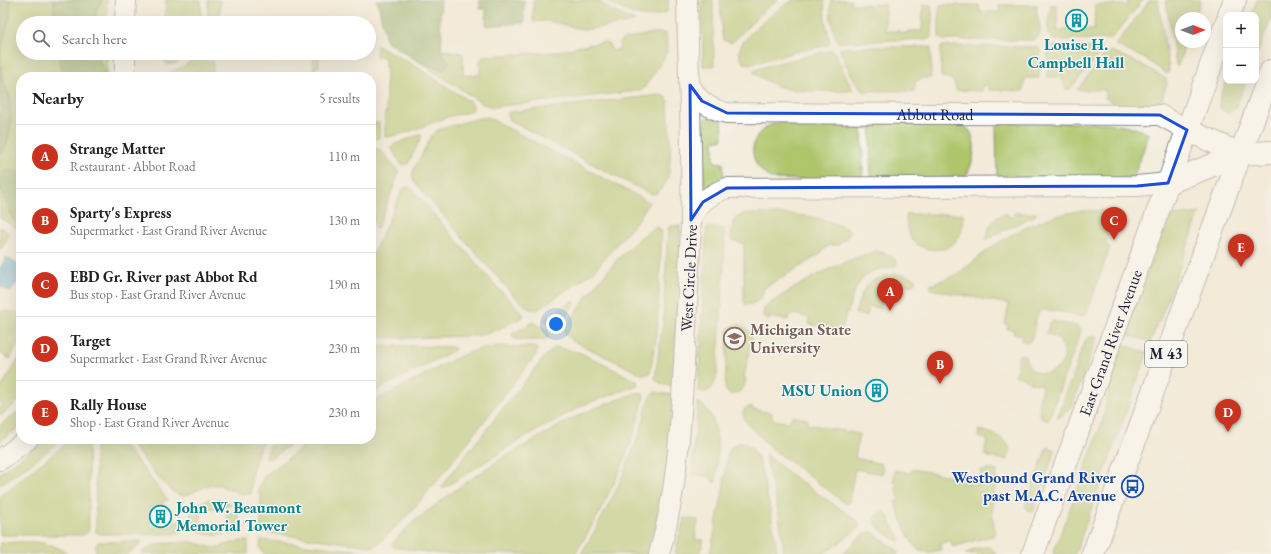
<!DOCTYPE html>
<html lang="en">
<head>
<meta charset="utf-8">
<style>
  body { margin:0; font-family:"EB Garamond",serif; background:#f6f6f6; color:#202124 }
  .controls { position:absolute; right:12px; top:12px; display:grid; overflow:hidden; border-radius:8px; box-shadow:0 4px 16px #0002 }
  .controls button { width:36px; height:36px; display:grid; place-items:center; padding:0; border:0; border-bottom:1px solid #e0e0e0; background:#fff; color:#202124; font:20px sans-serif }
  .compass { position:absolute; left:1175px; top:12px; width:36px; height:36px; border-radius:50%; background:#fff; box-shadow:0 4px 16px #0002; rotate:90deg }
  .you { position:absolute; left:556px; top:324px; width:14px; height:14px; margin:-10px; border:3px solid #fff; border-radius:50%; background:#1a73e8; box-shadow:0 0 0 6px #1a73e833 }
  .badge { display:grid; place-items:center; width:26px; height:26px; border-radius:50%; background:#c8321e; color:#fff; font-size:13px; font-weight:700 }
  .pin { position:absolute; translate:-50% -33px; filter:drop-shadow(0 1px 2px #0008) }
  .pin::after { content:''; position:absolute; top:21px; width:14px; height:12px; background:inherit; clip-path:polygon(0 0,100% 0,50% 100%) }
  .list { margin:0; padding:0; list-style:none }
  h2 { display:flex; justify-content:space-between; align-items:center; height:52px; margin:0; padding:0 16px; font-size:17px }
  h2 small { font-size:13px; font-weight:400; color:#757577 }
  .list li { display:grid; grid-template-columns:26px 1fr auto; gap:12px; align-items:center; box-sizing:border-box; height:64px; padding:0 16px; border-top:1px solid #e0e0e0 }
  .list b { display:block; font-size:15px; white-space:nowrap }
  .list p { margin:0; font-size:13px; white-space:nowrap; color:#757577 }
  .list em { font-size:13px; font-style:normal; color:#757577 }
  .icon { flex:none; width:22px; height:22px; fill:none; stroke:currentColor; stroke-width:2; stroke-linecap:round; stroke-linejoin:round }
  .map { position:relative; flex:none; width:1271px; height:554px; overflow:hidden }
  .search { position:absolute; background:#fff; box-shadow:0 4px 16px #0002; left:16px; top:16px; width:360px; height:44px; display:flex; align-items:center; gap:10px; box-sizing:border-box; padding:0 14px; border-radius:22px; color:#757577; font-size:15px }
  .panel { position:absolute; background:#fff; box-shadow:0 4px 16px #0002; left:16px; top:72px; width:360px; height:372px; border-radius:16px }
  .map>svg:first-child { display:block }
  .green { fill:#aec56a; stroke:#687452 }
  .forest { fill:#8aaa5e; stroke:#56664c }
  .water { fill:#54a9d1; stroke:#3b6686 }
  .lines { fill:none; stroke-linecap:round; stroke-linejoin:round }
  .minor-casing { stroke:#8a8689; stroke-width:22 }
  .major-casing { stroke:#8a8689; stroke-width:24 }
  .minor { stroke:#fff; stroke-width:20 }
  .major { stroke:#fff; stroke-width:22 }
  .marked { fill:none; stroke:#1d4ed8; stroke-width:3; stroke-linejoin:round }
  .labels { text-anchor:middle; stroke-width:3; stroke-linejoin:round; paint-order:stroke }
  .shield { fill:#f6f6f2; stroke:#626272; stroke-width:1 }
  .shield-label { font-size:15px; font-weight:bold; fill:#22223b }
  .culture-label { font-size:16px; font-weight:bold; fill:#0d838f; stroke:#f6f6f2 }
  .street-label { font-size:16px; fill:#22223b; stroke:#f6f6f2 }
  .education-label { font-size:16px; font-weight:bold; fill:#785e54; stroke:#f6f6f2; text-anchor:start }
  .transit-label { font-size:16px; font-weight:bold; fill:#164399; stroke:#f6f6f2; text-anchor:end }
</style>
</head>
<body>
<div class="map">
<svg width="1271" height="554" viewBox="0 0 1271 554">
  <rect width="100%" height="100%" fill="#f6f6f2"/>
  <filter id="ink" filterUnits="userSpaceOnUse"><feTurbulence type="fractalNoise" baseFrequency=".025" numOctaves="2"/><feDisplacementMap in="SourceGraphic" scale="8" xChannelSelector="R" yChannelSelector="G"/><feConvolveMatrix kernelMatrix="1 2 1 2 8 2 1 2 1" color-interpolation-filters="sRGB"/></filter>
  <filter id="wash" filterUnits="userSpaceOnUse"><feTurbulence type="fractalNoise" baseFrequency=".012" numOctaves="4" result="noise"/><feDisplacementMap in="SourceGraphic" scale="16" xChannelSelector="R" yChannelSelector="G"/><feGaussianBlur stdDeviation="0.9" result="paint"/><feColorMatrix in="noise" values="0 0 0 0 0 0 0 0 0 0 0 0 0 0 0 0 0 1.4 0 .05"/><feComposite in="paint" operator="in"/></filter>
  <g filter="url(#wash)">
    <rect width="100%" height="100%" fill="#f3ead7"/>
    <path class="green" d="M0,0H107V23H23V53H107V77H21V231L0,218Z
      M166,0H201V23H165Z
      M208,0H220V23H208Z
      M533,0H598L612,11L635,21L633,22L584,30L557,23L547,21L533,22Z
      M606,0H669L667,11C649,25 622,10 606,0Z
      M702,0H713L714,66H703Z
      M720,0H778L762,12L732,43L723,40L722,34Z
      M793,0H824L825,19L830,43L828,45L794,52L753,64L744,63C740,58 738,52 741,46C747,32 780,8 793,0Z
      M831,0H851V4L886,5L885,31H899L901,33H906L908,31H922L923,5H931V9L932,12V36L929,39L838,42C832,29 829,14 831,0Z
      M1128,0H1143L1113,37L1109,39L1054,40C1041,35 1051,15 1051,5H1057V30H1072L1073,32H1078L1080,30H1094L1095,5H1128Z
      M1150,0H1158L1169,71L1167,74L1147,60L1115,45Z
      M1166,0H1201L1195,18H1181V42H1186L1178,66L1176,65Z
      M1257,0H1271V18L1256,57V15H1251Z
      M940,5H979L980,12H999V5H1037C1037,8 1036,13 1037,15C1040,24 1044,39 1031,40H943L939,37V12Z
      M653,33H666L667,51L663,60L644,88L639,91L492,107L483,104L418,61L444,70L441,50L458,52L463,54V75H480V60L484,56L556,52L576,47L604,42L609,44L612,51L620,49L619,43L621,40Z
      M377,45L410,63L469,101L473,106V109C465,115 454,114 445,118C425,125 406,135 385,137V112H387V108H386V72L387,71V67H385V57H376Z
      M943,46L1038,47L1040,50L1039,78H1025L1023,91L988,90V86L983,85L982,91L956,90C955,80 951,78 941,77V47Z
      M1048,46H1076L1101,49V52L1070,89L1066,90L1062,77H1047Z
      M866,47H931V78C921,78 914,78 914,91H864C855,85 843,60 840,49L845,48Z
      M832,50L834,52L853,90C846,92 837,91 828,91C797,91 781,92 754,73V71L767,66Z
      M1111,51L1141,64L1166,79L1167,84L1159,107L1118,105L1105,98V90H1077L1105,54Z
      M164,53H187C182,60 175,66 167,64L164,60Z
      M196,53H221H213V77H165L169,73L186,65Z
      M317,55H329V57H319V67L315,68L316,77H314L313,60L315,57Z
      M1227,81H1246L1236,108C1232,111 1228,114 1224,111C1213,106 1224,88 1227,81Z
      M660,95L667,97L668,101C669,122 672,152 669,172C668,181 660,195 651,194L617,177L509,120L507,114L510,112Z
      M487,117L649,202L640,217L593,272L537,310L529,309L514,296L415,183L412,176L413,171L432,135L437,130L479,118Z
      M708,117L722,120L723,139L714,141V162L723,163L724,182L708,186L704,183V123L705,119Z
      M862,121L863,170L861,181L772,179C744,163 747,130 779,122Z
      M872,121L957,123C961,125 967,127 970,131C978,143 973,166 965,177L872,181C869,162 870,140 872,121Z
      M996,122L1108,123L1138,129L1149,134L1134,176L1117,179L997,181Z
      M374,123H379V138L371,140V125H374Z
      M419,135H421V138L408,164L402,165L391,148L395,144Z
      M371,147L381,150L398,171V176L377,229H375L371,195Z
      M405,187L411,188L496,286L523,313V317L497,330L486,334L473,336L405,338L371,337V258L403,189Z
      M1108,210L1116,212L1117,219L1114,228H1111L1105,245L1110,247L1087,312L1084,316H1080C1067,314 1052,308 1039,311C1034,321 1035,334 1029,343L1021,341L1022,335L1013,334L1014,330L1007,329L1008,325L1005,324L1009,304L930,289L931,284H936V282C961,276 969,264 988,250C1014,231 1046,216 1078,211C1088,210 1098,211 1108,210Z
      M1007,213L1008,216L1013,217L1014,213H1036V215L1010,227L986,240C990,225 991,218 1007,213Z
      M1200,213L1159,323L1156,322V328L1150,342L1125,333L1167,217Z
      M743,214C775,214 806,212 836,224C841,226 846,227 851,231L846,238L839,245H829L819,255L764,288L762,297C757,301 751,306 745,304L744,300V244L731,240C732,228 730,219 743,214Z
      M907,214H963C964,238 953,253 928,249C923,248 915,244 912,240C907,233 907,224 906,216Z
      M671,226H680L679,262L673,386C666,385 658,385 655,377L663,323L668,228Z
      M0,227L10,234L1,249L0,248Z
      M656,227L659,228L662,232L657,332L650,373L644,375L571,340L565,333V328C590,293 619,249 656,227Z
      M720,227L725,230L721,231L720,233L725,234C724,281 720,327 717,374C715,385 710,395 698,391L706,239L707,228Z
      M875,251C884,252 896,255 897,265C891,269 885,267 879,269C858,276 852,293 848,313L846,312L842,331L809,324L810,321L807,317L793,314L789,316L788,320L770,317L769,320L765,318L763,316L764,308C776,299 788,292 801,284C826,270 847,260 875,251Z
      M894,274L904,275L914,278L915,279V282H913L912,286L887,281L881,309L869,306L867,316L855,314C863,287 865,280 894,274Z
      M572,301H574L575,303L558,326L554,328L546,322V318Z
      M3,311L21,312V339L10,359L0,353V312Z
      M1052,321L1077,326L1081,329V331L1048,421L1040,416L1039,402L1042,385L1029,382L1022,377L1015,376L1019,354L1025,355C1029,389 1077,370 1061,344C1058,338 1052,335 1046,334L1050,323Z
      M533,322L548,331L549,335C548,338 548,338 545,339C539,341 519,341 513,338L512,334Z
      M738,324C748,328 753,334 752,345H750L744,378L746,379C745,383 745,386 742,389C737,395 727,397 725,388L728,331L730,327Z
      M1093,336L1097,337L1072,406L1063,415L1057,418L1085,341L1087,339Z
      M1122,344L1147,353L1142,368L1075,554H1053L1102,423L1115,364Z
      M371,345L452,347L455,348V350L371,393Z
      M498,346L533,347L537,348V351L535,356L438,480L408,515L379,543L374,546H370L261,532V495L259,494V487L264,476L314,439H371V403L460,356L475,350Z
      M556,347L581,353L637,381L638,385L583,405L518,441L444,488H442V485L546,355Z
      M21,355V399L0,416V388H1Z
      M655,392L672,395L669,461L657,524L648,554H581C605,515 625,475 640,432C644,422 647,397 655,392Z
      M636,393H641L644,395V397C635,434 622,470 604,503C596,521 585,537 575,554H441L393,547L392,543L414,521L465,483L499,460L571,419L595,408Z
      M698,402C722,415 718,457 716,481L715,483L712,481L711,477L692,474Z
      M752,406V409L772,413V417L774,420L788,422L791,420L792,416L808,419L807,424L859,434L855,458L882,464L881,467L883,468L882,474L855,469L849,502L848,504L845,503L770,447L745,421L743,414L744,409Z
      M21,409V426L0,441V425Z
      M979,430C990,433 1009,437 1010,451C1010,454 1008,457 1008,460L988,457V455H984L987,439L978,437Z
      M47,439H62L41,456L0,485V473Z
      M72,439H88L89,528L88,532L83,535H0V496Z
      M95,439H119L168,500L163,501V507H156V505L151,507V522H150V525L153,527L167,526L168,527H171L173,525V522H183L185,528L181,530V532H177L176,534H101L96,532Z
      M127,439H263L252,470L251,494H240L231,489L222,487V485H208V486C198,488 190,497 179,495C167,492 136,450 127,439Z
      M273,439H297L272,458L267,459L266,455Z
      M739,443C746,443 750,445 754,451C759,457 760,467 762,474C769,501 774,527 777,554H710L722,496L728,453L732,446Z
      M1049,447L1055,450L1033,512L1027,510L1025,507L1046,449Z
      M765,454L798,480L858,521L859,524V527L845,539L823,554H784L779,514Z
      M912,469L951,476V480L978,485L981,470L985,471L986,469L997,471L992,508L995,535L953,547L950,540L940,544L941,550C935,551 928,554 922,552C909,546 900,515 895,502L899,500L896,488L897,483L893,482L895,470L911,473Z
      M209,499L222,500L232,504C218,511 211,510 197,504Z
      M237,510L239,519L237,525L228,521L227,515Z
      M192,511L201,515V521L192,524L190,516Z
      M884,512L887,515L899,536L900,540L898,541C894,539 879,529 876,525C873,521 876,516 879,513Z
      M684,518L698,520L695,539L704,540L699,554H675Z
      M207,525L214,526L221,525L233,530C222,537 208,537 198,530Z
      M868,532H872L898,551L899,554H842C850,548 858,536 868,532Z
      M261,540L363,551L365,554H264L260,547Z
      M139,541L141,542L140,544L128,554H96V545L98,542Z
      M239,541H248V554H141L150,547L164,543L192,542L208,546V547L222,548V546Z
      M0,543C23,542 49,538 68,554H0Z
      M985,547L991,548L996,554H965L974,549Z"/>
    <path class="forest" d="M0,0H10L11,13L5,34L0,55L2,79L10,96L11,125L7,144L0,156Z
      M54,0H103L96,11L94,23H57L54,14Z
      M376,0H441L440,23L442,36L441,50L449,61L444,70L418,61L386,41L378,3Z
      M480,0H524V23L486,26V9H480Z
      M60,53H96L107,77H66L60,63Z
      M1,171H15L21,173V231L13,219L0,186V172Z"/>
    <path class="water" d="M6,257L21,266V285L16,283L11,292L0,286V268Z"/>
  </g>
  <g filter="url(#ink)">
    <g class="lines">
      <defs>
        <g id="minor">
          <path d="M125,23L126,0"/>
          <path d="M125,77V53"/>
          <path id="s1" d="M690,85C698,101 709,109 727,113L1160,115L1187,130"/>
          <path d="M691,220C697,203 710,194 727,188L1137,186L1168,183"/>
          <path d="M0,460L28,439"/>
          <path id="s2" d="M659,554C679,485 681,416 685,345C687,303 690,262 691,221C693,147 688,73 687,0"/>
        </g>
        <g id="major">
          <path d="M1229,15L1235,0"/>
          <path d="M1187,130L1240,154"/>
          <path d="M1168,183L1240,154L1271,152"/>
          <path id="s3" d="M1033,554L1226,24"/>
          <path d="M1093,554L1271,71"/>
        </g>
      </defs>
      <use href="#minor" class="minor-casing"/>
      <use href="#major" class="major-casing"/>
      <use href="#minor" class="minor"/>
      <use href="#major" class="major"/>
    </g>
  </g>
  <path d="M0 0H1271V554H0ZM690,85L702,101L727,113L1160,115L1187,130L1168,183L1137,186L727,188L703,202L691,220Z" fill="#f3ead7" fill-opacity=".55" fill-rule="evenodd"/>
  <path class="marked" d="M690,85L702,101L727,113L1160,115L1187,130L1168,183L1137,186L727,188L703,202L691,220Z"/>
  <defs>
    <symbol id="building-ring" viewBox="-11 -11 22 22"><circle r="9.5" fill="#f6f6f2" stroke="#0f9aa8" stroke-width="1.5"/><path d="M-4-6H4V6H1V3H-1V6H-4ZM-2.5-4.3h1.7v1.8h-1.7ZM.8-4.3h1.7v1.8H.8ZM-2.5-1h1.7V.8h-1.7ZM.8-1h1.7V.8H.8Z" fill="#0f9aa8"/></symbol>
    <symbol id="university-ring" viewBox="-11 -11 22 22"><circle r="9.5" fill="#f6f6f2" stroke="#8d6e63" stroke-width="1.5"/><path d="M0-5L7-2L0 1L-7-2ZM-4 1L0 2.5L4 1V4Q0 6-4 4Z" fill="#8d6e63"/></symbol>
    <symbol id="bus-ring" viewBox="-11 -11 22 22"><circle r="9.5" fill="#f6f6f2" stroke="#1a4fb4" stroke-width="1.5"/><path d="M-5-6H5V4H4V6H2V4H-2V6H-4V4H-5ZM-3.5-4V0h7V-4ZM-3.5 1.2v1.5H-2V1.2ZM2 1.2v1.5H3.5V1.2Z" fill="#1a4fb4"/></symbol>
  </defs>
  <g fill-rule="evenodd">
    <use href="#building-ring" x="1064" y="8" width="25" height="25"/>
    <use href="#university-ring" x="722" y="326" width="25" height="25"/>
    <use href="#building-ring" x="864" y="378" width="25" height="25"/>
    <use href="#bus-ring" x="1120" y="474" width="25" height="25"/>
    <use href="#building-ring" x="148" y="504" width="25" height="25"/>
  </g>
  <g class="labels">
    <rect class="shield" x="1145" y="341" width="42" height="26" rx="3"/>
    <g class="shield-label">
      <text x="1166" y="359">M 43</text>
    </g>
    <g class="culture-label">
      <text x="1076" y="50">Louise H.<tspan x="1076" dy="18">Campbell Hall</tspan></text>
      <text x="862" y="396" text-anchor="end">MSU Union</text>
      <text x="176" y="513" text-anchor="start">John W. Beaumont<tspan x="176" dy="18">Memorial Tower</tspan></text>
    </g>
    <g class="street-label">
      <text dy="6" stroke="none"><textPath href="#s1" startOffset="256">Abbot Road</textPath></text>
      <text dy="6" stroke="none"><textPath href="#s2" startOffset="278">West Circle Drive</textPath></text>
      <text dy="6" stroke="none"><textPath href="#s3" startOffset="225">East Grand River Avenue</textPath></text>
    </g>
    <g class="education-label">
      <text x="750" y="335">Michigan State<tspan x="750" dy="18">University</tspan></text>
    </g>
    <g class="transit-label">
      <text x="1116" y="483">Westbound Grand River<tspan x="1116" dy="18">past M.A.C. Avenue</tspan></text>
    </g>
  </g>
</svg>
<div class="controls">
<button>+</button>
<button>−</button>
</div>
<svg class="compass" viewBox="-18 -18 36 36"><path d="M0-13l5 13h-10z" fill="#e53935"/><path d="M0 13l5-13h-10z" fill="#757577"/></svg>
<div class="you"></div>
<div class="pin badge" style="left:890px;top:311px">A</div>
<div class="pin badge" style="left:940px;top:384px">B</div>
<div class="pin badge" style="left:1114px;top:240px">C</div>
<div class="pin badge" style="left:1228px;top:432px">D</div>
<div class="pin badge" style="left:1241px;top:267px">E</div>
<div class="search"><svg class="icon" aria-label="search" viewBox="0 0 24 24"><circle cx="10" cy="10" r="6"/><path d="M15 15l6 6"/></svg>Search here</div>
<section class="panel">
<h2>Nearby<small>5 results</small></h2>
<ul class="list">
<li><span class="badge">A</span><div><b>Strange Matter</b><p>Restaurant · Abbot Road</p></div><em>110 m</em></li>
<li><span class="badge">B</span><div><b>Sparty's Express</b><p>Supermarket · East Grand River Avenue</p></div><em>130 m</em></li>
<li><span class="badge">C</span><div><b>EBD Gr. River past Abbot Rd</b><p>Bus stop · East Grand River Avenue</p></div><em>190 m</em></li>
<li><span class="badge">D</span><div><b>Target</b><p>Supermarket · East Grand River Avenue</p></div><em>230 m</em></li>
<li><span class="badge">E</span><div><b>Rally House</b><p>Shop · East Grand River Avenue</p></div><em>230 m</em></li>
</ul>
</section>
</div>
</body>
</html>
